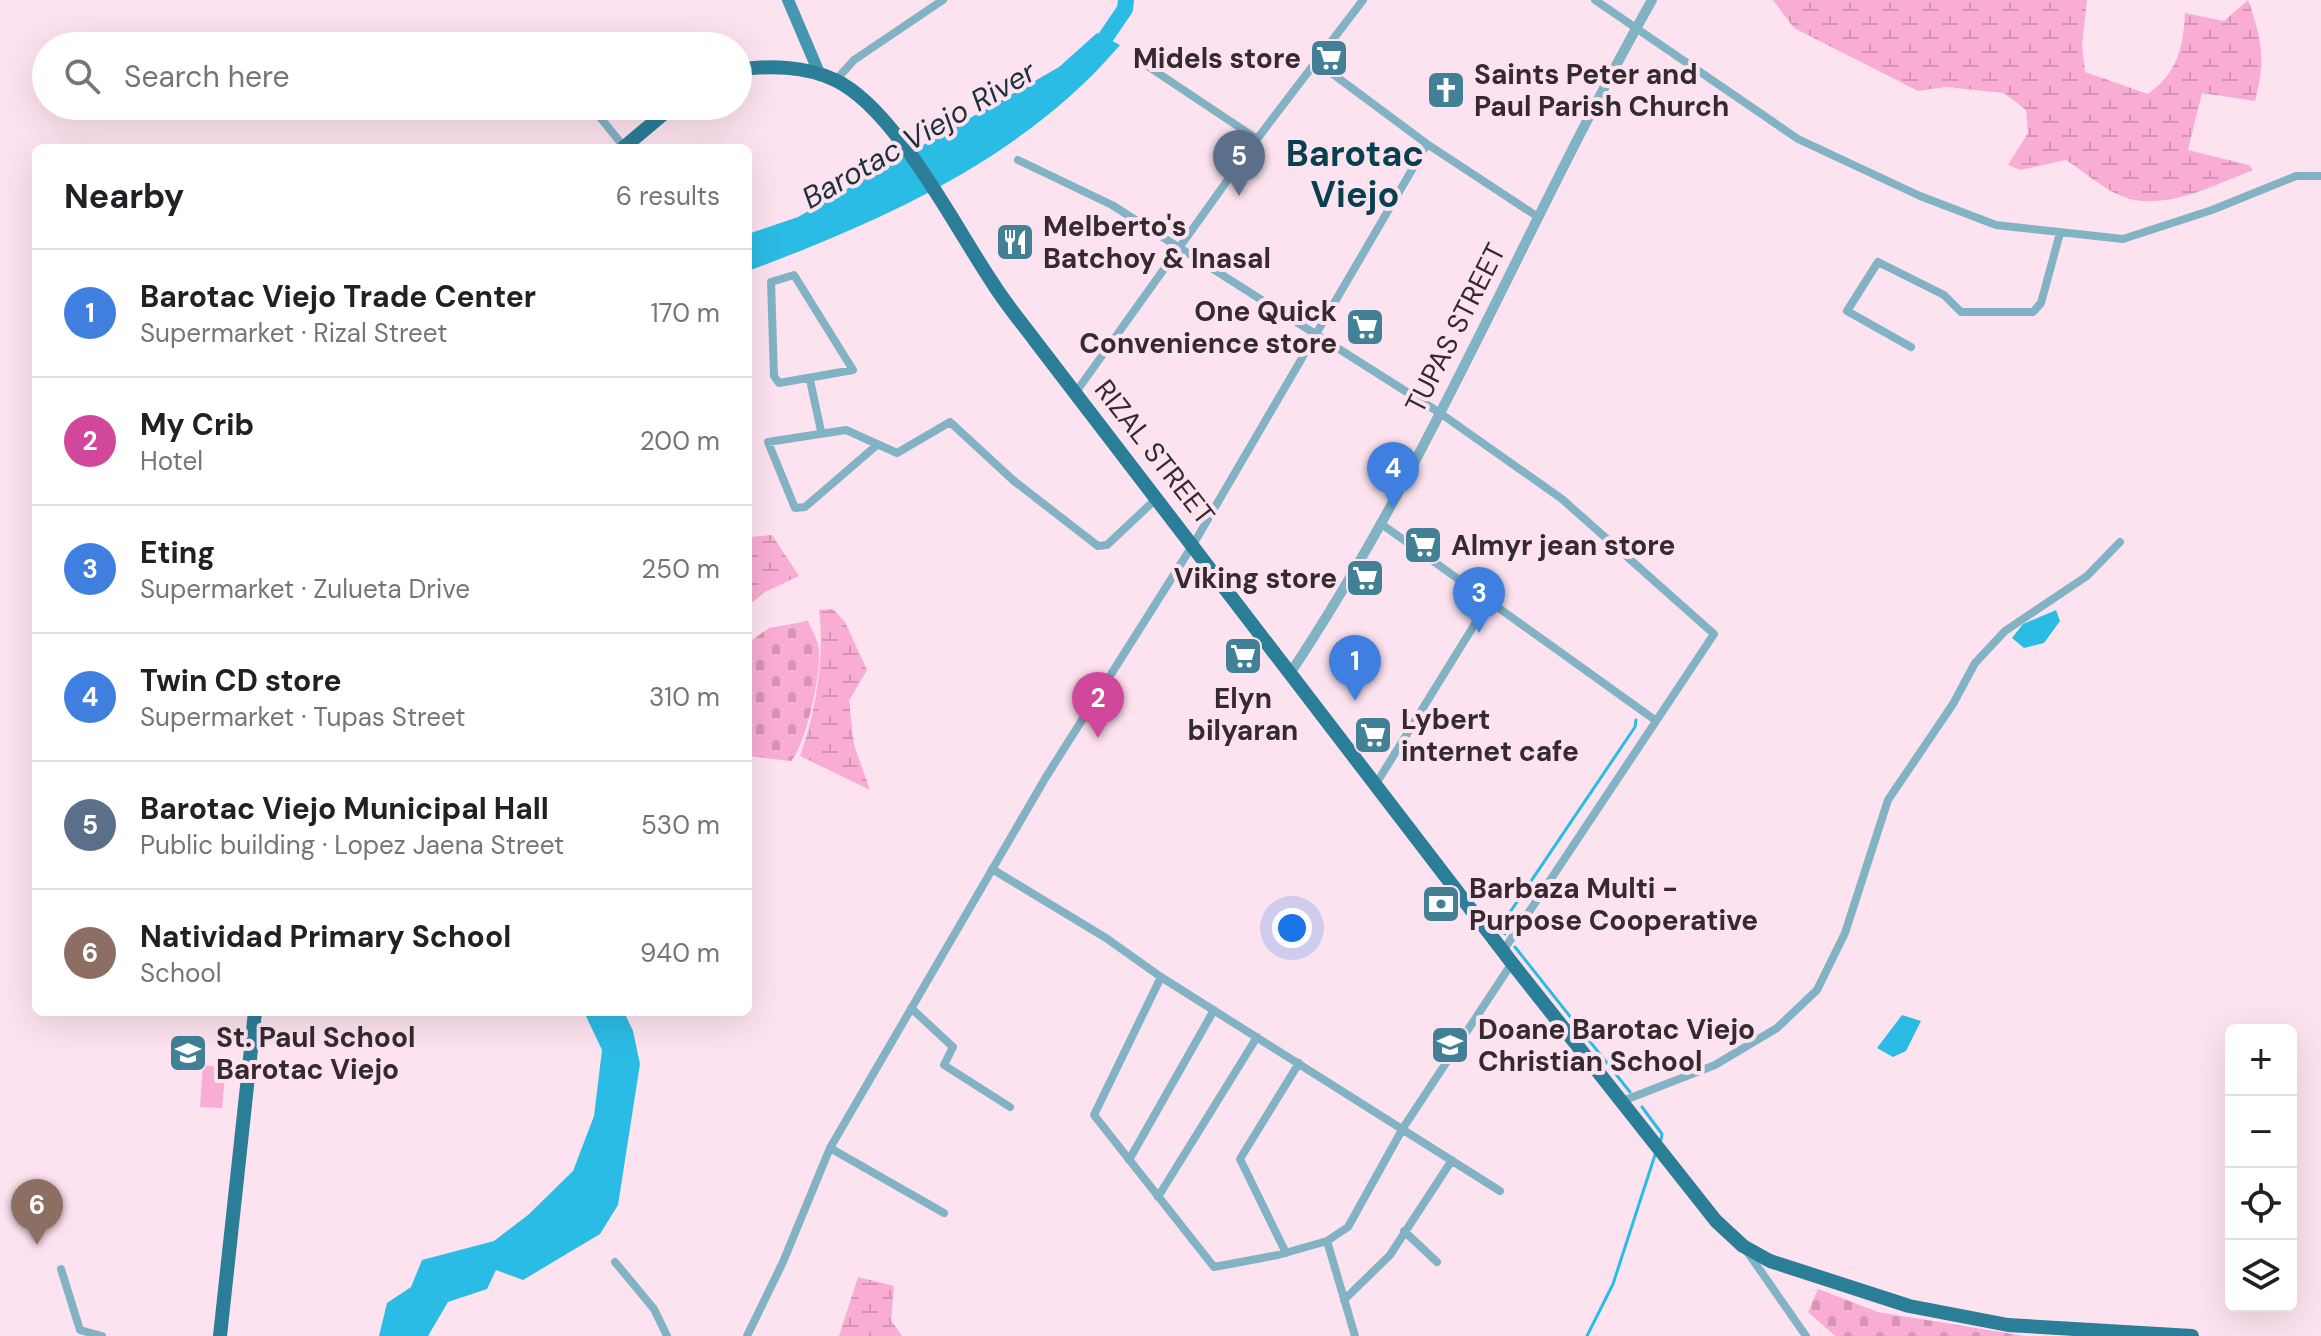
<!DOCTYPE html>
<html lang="en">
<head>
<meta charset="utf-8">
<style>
  body { margin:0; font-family:"DM Sans",sans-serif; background:#f2f2f2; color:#202124 }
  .controls { position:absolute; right:24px; bottom:24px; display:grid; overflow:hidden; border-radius:12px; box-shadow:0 8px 32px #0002 }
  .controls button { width:72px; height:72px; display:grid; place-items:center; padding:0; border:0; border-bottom:2px solid #e0e0e0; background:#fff; color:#202124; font:40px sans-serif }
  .you { position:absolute; left:1292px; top:928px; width:28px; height:28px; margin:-20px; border:6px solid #fff; border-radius:50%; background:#1a73e8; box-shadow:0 0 0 12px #1a73e833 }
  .badge { display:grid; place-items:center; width:52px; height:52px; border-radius:50%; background:#418095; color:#fff; font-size:26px; font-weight:700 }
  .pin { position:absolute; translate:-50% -66px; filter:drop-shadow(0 2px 4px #0008) }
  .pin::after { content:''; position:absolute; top:42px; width:28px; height:24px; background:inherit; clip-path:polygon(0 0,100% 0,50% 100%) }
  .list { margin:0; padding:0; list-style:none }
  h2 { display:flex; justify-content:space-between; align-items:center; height:104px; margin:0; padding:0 32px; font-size:34px }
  h2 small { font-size:26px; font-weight:400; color:#757577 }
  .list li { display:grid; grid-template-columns:52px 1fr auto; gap:24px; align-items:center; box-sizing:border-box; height:128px; padding:0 32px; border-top:2px solid #e0e0e0 }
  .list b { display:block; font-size:30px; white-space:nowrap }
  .list p { margin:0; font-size:26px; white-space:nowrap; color:#757577 }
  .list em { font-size:26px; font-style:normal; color:#757577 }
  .icon { flex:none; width:44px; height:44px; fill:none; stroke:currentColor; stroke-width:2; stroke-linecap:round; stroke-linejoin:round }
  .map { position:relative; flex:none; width:2321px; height:1336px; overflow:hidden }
  .search { position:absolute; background:#fff; box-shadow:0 8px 32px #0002; left:32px; top:32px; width:720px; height:88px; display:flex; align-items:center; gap:20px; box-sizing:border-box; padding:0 28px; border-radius:44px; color:#757577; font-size:30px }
  .panel { position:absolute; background:#fff; box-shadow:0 8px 32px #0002; left:32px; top:144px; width:720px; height:872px; border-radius:12px }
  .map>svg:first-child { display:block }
  .wetland { fill:url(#wetland-marsh) }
  .cemetery { fill:url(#cemetery-stones) }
  .pitch { fill:#faadd4 }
  .water { fill:#2bbce6 }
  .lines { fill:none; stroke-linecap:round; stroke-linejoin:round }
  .stream { stroke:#2bbce6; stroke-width:3 }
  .river { stroke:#2bbce6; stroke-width:16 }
  .minor { stroke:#82b3c5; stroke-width:8 }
  .tertiary { stroke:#82b3c5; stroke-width:10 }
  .secondary { stroke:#4596b0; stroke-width:12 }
  .primary { stroke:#2b7e98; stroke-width:14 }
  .labels { text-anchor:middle; stroke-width:8; stroke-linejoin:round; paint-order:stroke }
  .poi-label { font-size:28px; font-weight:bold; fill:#342a2f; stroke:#fde3ef; text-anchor:start }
  .street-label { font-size:28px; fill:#342a2f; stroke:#fde3ef }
  .water-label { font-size:30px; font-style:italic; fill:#1c323a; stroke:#fde3ef }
  .district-label { font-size:36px; font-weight:bold; fill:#084050; stroke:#fde3ef }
</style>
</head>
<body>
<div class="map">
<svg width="2321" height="1336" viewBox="0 0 2321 1336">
  <defs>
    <pattern id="wetland-marsh" width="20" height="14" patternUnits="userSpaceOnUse" patternTransform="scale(2)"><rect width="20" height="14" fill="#faadd4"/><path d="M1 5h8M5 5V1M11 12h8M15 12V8" fill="none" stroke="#d795b6"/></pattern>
    <pattern id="cemetery-stones" width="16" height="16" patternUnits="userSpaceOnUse" patternTransform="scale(2)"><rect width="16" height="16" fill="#faadd4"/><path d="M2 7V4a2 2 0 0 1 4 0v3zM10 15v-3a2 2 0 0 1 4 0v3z" fill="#d795b6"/></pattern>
  </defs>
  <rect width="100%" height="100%" fill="#fde3ef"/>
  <path class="wetland" d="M1773,0H2087L2082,45L2085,72L2148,94C2178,72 2183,48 2185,13L2224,21L2248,0C2262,39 2266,61 2255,101L2202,93L2188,150L2249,165L2253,170C2214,185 2161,214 2119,195C2101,187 2083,171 2066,160L2021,170L2008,165L2028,133L2026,110L2004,93L1946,87L1918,91L1794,28Z
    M772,535L799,576L765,592L748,606V537Z
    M833,609L845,622L867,670L849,701L854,745L870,790L800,756C816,712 825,655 819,610Z
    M858,1277L894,1286L891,1320L902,1336H839Z"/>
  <path class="cemetery" d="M808,621C812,630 819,642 819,651C821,674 806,745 791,761L748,756V643L769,628Z
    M1818,1289L1878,1312L2025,1336H1835L1808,1312Z"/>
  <path class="pitch" d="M203,1065L226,1067L222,1108L200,1107Z"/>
  <path class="water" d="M1097,33L1120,45C1024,158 884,220 748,271V234L798,217L1059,67Z
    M2056,610L2060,621L2044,643L2024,648L2012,638L2023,624Z
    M584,1012H624L633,1031L640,1064L618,1205L600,1234L523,1280L496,1270L487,1289L448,1302L428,1336H379L387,1303L411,1287L422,1260L494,1241L528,1215L573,1171L594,1116L602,1050Z
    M1902,1015L1921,1021L1906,1051L1893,1057L1877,1048Z"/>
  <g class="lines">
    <path class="stream" d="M1505,934L1500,927L1635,727L1636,720
      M1515,947L1630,1092
      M1642,1107L1662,1134L1661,1140
      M1587,1336L1613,1284L1655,1155"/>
    <path class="river" d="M1095,53L1125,9L1126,0"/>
    <path class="minor" d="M1595,0L1798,139L1920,196L1996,225L2123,239L2212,210L2296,176H2321
      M1140,61L1257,139
      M1318,63L1427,144L1538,217
      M836,80L854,60L943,0
      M591,106L624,147
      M1018,160L1112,205L1440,413L1562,499L1714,634L1503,951
      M794,275L853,370L779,383L774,376L771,282Z
      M1911,347L1847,311L1878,262L1944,295L1961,312H2033L2041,303L2060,233
      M810,380L821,431
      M1076,392L1257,139L1363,0
      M877,445L805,507L795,508L768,442L846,430L897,453L950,422L1014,481L1098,546L1107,545L1157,498
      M1380,523L1655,720
      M1376,784L1489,601
      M992,869L1106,938L1161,977L1500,1191
      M1161,977L1094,1115L1214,1267L1278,1255L1327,1241L1348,1227L1403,1128L1512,963
      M911,1008L953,1047L944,1065L1010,1107
      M1620,1102L1715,1065L1777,1028L1817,990L1845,933L1888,800L1953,704L1975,663L2005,631L2087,576L2120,542
      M830,1148L944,1213
      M1129,1160L1214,1010
      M1158,1197L1257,1037
      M1404,1231L1437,1262
      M1327,1241L1355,1336
      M1746,1250L1806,1336
      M1286,1253L1240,1159L1299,1063
      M615,1262L654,1309L667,1336
      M61,1269L80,1330L102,1336
      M1344,1300L1390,1255L1452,1160
      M747,1336L783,1262L830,1148L1046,777L1194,543L1427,144"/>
    <path class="tertiary" d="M1291,672C1432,460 1527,221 1652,0"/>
    <path class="secondary" d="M788,0L820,75"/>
    <path class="primary" d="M738,70C768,65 806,66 835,80C895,108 955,227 992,282C1005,303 1021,322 1036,342L1512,963L1716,1221L1743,1246L1770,1261L1909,1306L2008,1325L2192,1336
      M623,148L673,106
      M220,1336L255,1012"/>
  </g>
  <defs>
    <symbol id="supermarket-square" viewBox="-11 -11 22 22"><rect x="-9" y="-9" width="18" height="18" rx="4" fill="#418095" stroke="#fde3ef"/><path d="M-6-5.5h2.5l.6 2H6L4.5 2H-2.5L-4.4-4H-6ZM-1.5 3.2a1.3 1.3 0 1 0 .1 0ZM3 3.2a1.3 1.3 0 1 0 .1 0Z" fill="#fff"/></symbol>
    <symbol id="church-square" viewBox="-11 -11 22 22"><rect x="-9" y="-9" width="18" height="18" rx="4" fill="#418095" stroke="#fde3ef"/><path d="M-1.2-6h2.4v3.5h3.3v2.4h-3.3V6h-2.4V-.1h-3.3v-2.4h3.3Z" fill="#fff"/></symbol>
    <symbol id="restaurant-square" viewBox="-11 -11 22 22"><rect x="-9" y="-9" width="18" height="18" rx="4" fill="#418095" stroke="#fde3ef"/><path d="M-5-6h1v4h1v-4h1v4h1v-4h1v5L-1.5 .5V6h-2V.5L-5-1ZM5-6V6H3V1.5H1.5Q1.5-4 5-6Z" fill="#fff"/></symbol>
    <symbol id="bank-square" viewBox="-11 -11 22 22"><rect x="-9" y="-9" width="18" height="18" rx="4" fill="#418095" stroke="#fde3ef"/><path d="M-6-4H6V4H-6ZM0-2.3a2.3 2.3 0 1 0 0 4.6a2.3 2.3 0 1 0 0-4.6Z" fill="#fff"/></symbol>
    <symbol id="school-square" viewBox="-11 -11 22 22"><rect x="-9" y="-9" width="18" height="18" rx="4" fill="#418095" stroke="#fde3ef"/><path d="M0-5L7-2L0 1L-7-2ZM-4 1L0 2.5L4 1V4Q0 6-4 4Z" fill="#fff"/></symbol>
  </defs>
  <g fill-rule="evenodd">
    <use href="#supermarket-square" x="1307" y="36" width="44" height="44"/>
    <use href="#church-square" x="1424" y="68" width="44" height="44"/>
    <use href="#restaurant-square" x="993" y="220" width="44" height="44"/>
    <use href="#supermarket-square" x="1343" y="305" width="44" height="44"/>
    <use href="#supermarket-square" x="1401" y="523" width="44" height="44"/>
    <use href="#supermarket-square" x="1343" y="556" width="44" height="44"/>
    <use href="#supermarket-square" x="1221" y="634" width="44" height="44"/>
    <use href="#supermarket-square" x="1351" y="713" width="44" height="44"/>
    <use href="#bank-square" x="1419" y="882" width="44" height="44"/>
    <use href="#school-square" x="1428" y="1023" width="44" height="44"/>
    <use href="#school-square" x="166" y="1031" width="44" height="44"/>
  </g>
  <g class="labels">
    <g class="poi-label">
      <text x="1301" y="68" text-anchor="end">Midels store</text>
      <text x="1474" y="84">Saints Peter and<tspan x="1474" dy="32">Paul Parish Church</tspan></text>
      <text x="1043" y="236">Melberto's<tspan x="1043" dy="32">Batchoy &amp; Inasal</tspan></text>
      <text x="1337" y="321" text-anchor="end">One Quick<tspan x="1337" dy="32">Convenience store</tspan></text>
      <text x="1451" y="555">Almyr jean store</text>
      <text x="1337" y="588" text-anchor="end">Viking store</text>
      <text x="1243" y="708" text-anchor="middle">Elyn<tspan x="1243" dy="32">bilyaran</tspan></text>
      <text x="1401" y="729">Lybert<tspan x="1401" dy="32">internet cafe</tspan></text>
      <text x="1469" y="898">Barbaza Multi -<tspan x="1469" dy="32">Purpose Cooperative</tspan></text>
      <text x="1478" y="1039">Doane Barotac Viejo<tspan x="1478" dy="32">Christian School</tspan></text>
      <text x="216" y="1047">St. Paul School<tspan x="216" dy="32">Barotac Viejo</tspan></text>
    </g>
    <g class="street-label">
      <text transform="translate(1455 328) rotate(-63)" y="10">TUPAS STREET</text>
      <text transform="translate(1155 452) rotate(52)" y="10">RIZAL STREET</text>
    </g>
    <g class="water-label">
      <text transform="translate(919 135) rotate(-30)" y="10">Barotac Viejo River</text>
    </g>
    <g class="district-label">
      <text x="1355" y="166">Barotac<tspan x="1355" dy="41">Viejo</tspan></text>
    </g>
  </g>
</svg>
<div class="controls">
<button>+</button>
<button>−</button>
<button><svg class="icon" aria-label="locate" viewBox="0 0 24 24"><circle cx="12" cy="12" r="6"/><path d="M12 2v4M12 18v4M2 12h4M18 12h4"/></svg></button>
<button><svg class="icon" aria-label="layers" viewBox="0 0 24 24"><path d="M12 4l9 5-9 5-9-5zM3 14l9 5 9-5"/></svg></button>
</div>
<div class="you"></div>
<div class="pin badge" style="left:1355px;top:701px;background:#3f7fe0">1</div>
<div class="pin badge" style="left:1098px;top:738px;background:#d1479c">2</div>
<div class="pin badge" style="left:1479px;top:633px;background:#3f7fe0">3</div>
<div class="pin badge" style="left:1393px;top:508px;background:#3f7fe0">4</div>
<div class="pin badge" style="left:1239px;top:196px;background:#5c6f8a">5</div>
<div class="pin badge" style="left:37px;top:1245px;background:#8d6e63">6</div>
<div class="search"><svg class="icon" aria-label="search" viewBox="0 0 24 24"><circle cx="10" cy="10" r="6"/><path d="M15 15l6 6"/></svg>Search here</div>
<section class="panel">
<h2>Nearby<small>6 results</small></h2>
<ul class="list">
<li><span class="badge" style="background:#3f7fe0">1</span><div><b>Barotac Viejo Trade Center</b><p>Supermarket · Rizal Street</p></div><em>170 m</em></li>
<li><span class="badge" style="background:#d1479c">2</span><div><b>My Crib</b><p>Hotel</p></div><em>200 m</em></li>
<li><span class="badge" style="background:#3f7fe0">3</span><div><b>Eting</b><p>Supermarket · Zulueta Drive</p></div><em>250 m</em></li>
<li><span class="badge" style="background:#3f7fe0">4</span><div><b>Twin CD store</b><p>Supermarket · Tupas Street</p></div><em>310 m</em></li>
<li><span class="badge" style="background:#5c6f8a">5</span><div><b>Barotac Viejo Municipal Hall</b><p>Public building · Lopez Jaena Street</p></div><em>530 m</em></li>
<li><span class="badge" style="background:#8d6e63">6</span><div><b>Natividad Primary School</b><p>School</p></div><em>940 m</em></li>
</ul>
</section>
</div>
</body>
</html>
